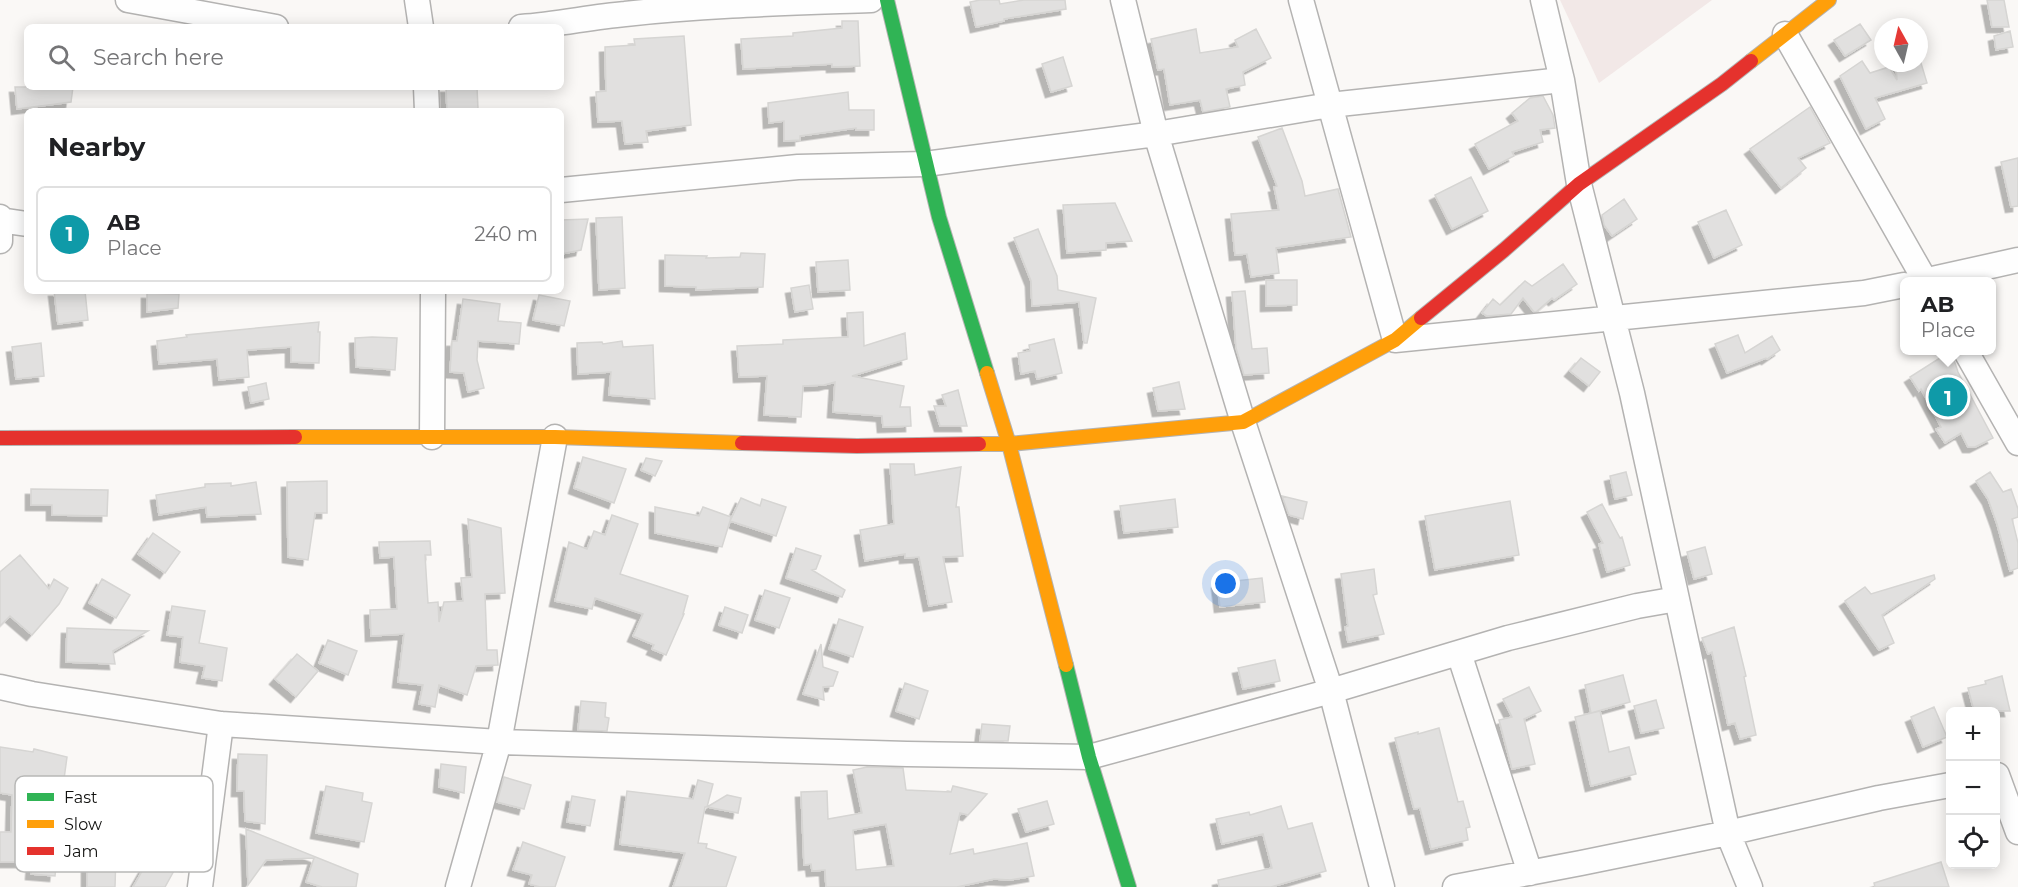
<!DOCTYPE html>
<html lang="en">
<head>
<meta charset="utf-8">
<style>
  body { margin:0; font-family:Montserrat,sans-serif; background:#f2f2f2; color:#202124 }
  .controls { position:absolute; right:18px; bottom:18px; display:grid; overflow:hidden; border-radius:9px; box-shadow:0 3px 15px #0003 }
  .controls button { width:54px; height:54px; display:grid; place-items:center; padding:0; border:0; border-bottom:2px solid #e0e0e0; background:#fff; color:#202124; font:30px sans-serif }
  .compass { position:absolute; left:1874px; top:18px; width:54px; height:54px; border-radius:50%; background:#fff; box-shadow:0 3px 15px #0003; rotate:352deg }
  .you { position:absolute; left:1226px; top:584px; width:21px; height:21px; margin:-15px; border:4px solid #fff; border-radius:50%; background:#1a73e8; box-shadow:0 0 0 9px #1a73e833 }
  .badge { display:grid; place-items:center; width:39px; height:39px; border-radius:50%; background:#636260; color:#fff; font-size:20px; font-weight:700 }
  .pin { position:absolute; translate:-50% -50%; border:3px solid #fff; box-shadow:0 2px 6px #0006 }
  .popup { position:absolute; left:1900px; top:277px; width:96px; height:78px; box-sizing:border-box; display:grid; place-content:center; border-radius:9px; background:#fff; filter:drop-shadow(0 2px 4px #0005); font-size:20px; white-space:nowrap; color:#757577 }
  .popup b { font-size:22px; color:#202124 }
  .popup::after { content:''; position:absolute; left:50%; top:100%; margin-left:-12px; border:12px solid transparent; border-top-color:#fff }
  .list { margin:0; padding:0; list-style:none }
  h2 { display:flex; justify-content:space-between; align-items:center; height:78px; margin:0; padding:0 24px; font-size:26px }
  h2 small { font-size:20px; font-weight:400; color:#757577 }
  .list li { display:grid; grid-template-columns:39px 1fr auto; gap:18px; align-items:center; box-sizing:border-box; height:96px; margin:0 12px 12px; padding:0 12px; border:2px solid #e0e0e0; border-radius:9px }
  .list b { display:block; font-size:22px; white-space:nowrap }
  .list p { margin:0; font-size:20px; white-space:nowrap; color:#757577 }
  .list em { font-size:20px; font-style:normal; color:#757577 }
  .icon { flex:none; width:33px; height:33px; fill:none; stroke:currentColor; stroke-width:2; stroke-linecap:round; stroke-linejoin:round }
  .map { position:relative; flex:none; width:2018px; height:887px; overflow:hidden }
  .search { position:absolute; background:#fff; box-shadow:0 3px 15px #0003; left:24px; top:24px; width:540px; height:66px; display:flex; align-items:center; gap:15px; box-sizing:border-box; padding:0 21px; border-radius:9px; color:#757577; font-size:22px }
  .panel { position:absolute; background:#fff; box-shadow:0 3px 15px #0003; left:24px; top:108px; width:540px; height:186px; border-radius:9px }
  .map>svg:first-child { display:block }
  .commercial { fill:#f2e8e7 }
  .building { fill:#e1e0df; stroke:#d6d5d3; stroke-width:1.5; fill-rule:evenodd; filter:url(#shadow) }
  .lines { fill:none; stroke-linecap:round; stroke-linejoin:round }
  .street-casing { stroke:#b4b3b2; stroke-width:27 }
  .fast-casing { stroke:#b4b3b2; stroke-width:16 }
  .slow-casing { stroke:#b4b3b2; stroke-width:16 }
  .jam-casing { stroke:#b4b3b2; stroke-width:16 }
  .street { stroke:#fefefe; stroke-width:24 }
  .fast { stroke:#30b455; stroke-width:14 }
  .slow { stroke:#ff9f0a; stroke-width:14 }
  .jam { stroke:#e5322d; stroke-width:14 }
  .key { fill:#fff; stroke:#b8b8b7; stroke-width:1.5 }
  .key-label { font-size:16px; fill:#121210 }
</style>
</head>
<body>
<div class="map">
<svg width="2018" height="887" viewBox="0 0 2018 887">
  <defs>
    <filter id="shadow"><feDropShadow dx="-5.5" dy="5.5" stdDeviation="0" flood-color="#0004"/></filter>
  </defs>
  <rect width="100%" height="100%" fill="#faf8f6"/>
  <path class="commercial" d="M1560,0H1712L1599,83Z"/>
  <path class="building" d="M980,0H999L1000,4L1024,0H1065L1066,9L1004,19V21L976,27L970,2Z
    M1987,0H2004L2009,27H1992Z
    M842,21H858L860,66L832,67V64L743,69L741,39L793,36V33L842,28Z
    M1860,24L1871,40L1845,56L1834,40Z
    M1196,29L1200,53L1238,47L1235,40L1256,29L1271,58L1243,72L1245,85L1226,89L1230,107L1203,112L1200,100L1170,105L1164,69L1158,70L1151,39Z
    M2010,31L2013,47L1996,50L1994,36Z
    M684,36L691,125L646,131L648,142L625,144L622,121L598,122L596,92L606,91L605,47L635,45L634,39Z
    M1063,57L1072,86L1051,92L1042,64Z
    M1862,61L1870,73L1889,67L1897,80L1896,63H1921L1927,83L1875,98L1885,119L1866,129L1840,76Z
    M15,87H73L71,102L17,109Z
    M446,87H477L478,109L447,110Z
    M848,92L849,110H874V130H856V128L800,136V140L784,141V121L769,123L768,103Z
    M1543,96L1553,115L1555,128L1540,130L1543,142L1512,152L1514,156L1489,169L1475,144L1518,121L1512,113L1530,98Z
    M1810,107L1830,143L1798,158L1806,168L1781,188L1750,149Z
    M1282,128L1302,181L1305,196L1338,189L1351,237L1276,248L1279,273L1251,277L1247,254L1235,255L1231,214L1279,210L1274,187L1277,186L1258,137Z
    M2018,158V206L2011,207L2001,162Z
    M1471,177L1488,211L1452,229L1435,195Z
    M1624,199L1637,219L1612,236L1604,225L1602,215Z
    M1115,203L1132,241L1106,243V250L1067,253L1063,205Z
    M1726,210L1742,245L1714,258L1698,222Z
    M622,217L625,288L599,290L596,218Z
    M588,219L581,250L561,254V220Z
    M1038,229L1057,276L1058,290L1096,298L1087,343H1084L1079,302L1032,306L1031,281L1014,238Z
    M741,253L765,254L763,287L696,290V287L665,286V255L707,256L706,258L740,257Z
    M848,260L850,290L818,292L816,262Z
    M1563,264L1577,284L1554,300L1552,298L1536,312H1534L1523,298L1511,314L1487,316L1482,313L1493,299L1500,305L1525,281L1532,286Z
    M1266,280H1297V305L1266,306Z
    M809,285L813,309L795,312L791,288Z
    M54,291H85L88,320L58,324Z
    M1245,291L1252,349L1267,348L1269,373L1244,375L1236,348L1232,292Z
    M147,293L179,294L178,308L147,312Z
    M539,295L570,301L564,326L533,320Z
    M463,299L500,304L498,321L521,323L519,344L478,341L477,360L484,388L468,392L464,373L450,372L452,341H457Z
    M863,312L864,346L905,333L907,359L852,376L904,386L900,407H910L911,426L883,427L882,416L833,412L835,382L824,385L803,386L801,417L764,415L767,376L739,377L737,346L783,344V340L848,337L847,313Z
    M319,322L318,332H320L319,363L291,362V347L247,350L249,377L219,380L217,359L159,364L157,341L187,337L186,335Z
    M1738,335L1745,353L1772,336L1780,350L1767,359L1766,358L1727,373L1715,344Z
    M372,337L397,338L395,370L356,367L355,338Z
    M1054,339L1062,373L1037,379L1035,371L1021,374L1018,353L1030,351L1029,345Z
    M622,341L623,347L653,345L655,399L609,395L611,372L578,374L577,343L602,342L603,344Z
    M41,343L44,376L16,379L12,347Z
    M1951,351L1958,372L1993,438L1975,447H1968L1961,433L1945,443L1936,429L1941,427L1921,389L1919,391L1910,377Z
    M1581,358L1600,372L1589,386L1570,371Z
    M1179,382L1185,409L1158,411L1153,388Z
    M266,383L269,399L251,403L248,387Z
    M958,390L967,426H940L934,406H946L942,395Z
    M583,457L626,469L614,503L574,488Z
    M646,458L662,461L655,476L641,470Z
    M890,464H914L915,475L961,467L956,507H959L963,556L943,557L952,602L929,606L919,557L905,558V554L865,561L860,530L894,524Z
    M1626,472L1632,495L1615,499L1610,476Z
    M1990,472L2003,492L2011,489L2018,509V517L2012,519L2018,543V568L2010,571L1997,524L1988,499L1976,481Z
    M327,481V513H315L308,560L288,557L287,482Z
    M256,482L261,514L207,517L206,507L159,515L156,495L205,487V484L231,483V486Z
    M31,489L108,490L107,516L52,515V505H31Z
    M1282,496L1307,502L1303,519L1289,515Z
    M741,498L760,506L762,499L786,507L776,536L730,521L722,547L655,533V507L699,516L703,507L731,517L730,521Z
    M1175,499L1178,527L1124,533L1120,506Z
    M1510,501L1519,555L1435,570L1425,516Z
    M1602,504L1620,538L1622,537L1630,565L1607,572L1599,544L1603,543L1587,512Z
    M612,515L638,524L620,574L688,596L683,614H684L666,655L652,649L654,645L633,636L643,614L595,598L592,609L555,601L569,542L587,549L594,531L605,535Z
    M468,519L501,528L505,593L485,594L487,650H497L498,665L476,666L467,695L439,685L435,707L419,704L423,685L398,682L404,634L371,636L370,610L397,609L394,557L380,558L379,542L430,541L431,555H425L428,603L438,602L439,622L444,602L463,601L461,578L472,577Z
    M153,533L180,552L165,573L138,554Z
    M1705,547L1712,574L1694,579L1687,552Z
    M796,548L821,556L816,569L812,570L845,590L842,597L786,578Z
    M20,555L49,589L54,579L68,588L59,604L32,635L10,616L0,626V572Z
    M1374,569L1377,594L1373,595L1384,634L1348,642L1345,627L1348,626L1341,574Z
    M1934,575L1935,579L1882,615L1894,643L1879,650L1845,601L1865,587L1871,594Z
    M1262,578L1265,602L1220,607L1217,583Z
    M102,579L130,595L116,618L89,603Z
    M765,590L790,598L779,628L755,620Z
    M172,606L205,611L199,643L227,648L222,681L202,678L205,666L180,662L183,637L167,635Z
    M725,607L748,615L742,633L719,625Z
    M839,619L863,627L853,657L829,649Z
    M1734,627L1746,676L1744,677L1756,735L1740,739L1735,723L1728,725L1712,652L1708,654L1702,638Z
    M67,628L148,631L113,651L115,664L66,662Z
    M328,640L357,651L348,675L319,663Z
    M821,644L823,667L838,672L833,686L823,687L824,700L803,694Z
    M297,654L318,671L296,697L275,679Z
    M1275,660L1280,681L1243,689L1238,668Z
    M1623,675L1630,702L1591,713L1585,685Z
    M2002,676L2010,711H1974L1968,688L1986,684L1985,681Z
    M905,683L928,691L919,719L896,711Z
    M1529,687L1541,711L1524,719L1535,764L1512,769L1499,720L1512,717L1503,699Z
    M1656,700L1664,728L1641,733L1634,706Z
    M581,701L606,703L605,717L609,718L607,731L578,730Z
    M1934,707L1947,737L1923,747L1911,717Z
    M1600,711L1609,752L1629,747L1636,774L1591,786L1575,717Z
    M982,724L1010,726L1008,741H980Z
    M1439,728L1458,802L1463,801L1470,827L1466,828L1468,840L1431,849L1420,808L1414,809L1395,738L1418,732V734Z
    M0,747L33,752L34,749L67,757L61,801L33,797L31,837L59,840L55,876L31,874L32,862H0V832H11L12,795L0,793Z
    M238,754L267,755L265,824L245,821L244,791H237Z
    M441,764L466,767L464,793L439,787Z
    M867,767L903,768L906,790L951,792L953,786L987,794L968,815L960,813L950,854L973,849L974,854L1027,843L1034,876L1010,880L994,879L957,887H826L825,870L812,871L811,864L804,865L801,792L827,791L828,819L862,813L853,770ZM886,824L894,866L856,870L853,830Z
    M504,777L531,785L524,809L497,802Z
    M698,780L713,784L707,807H705L698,843L707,844L706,848L736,857L726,887H673L685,853L620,844L627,791L693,799Z
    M326,786L363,793L362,801L372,803L364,842L316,833Z
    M727,795L741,798L738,813L707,807Z
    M572,796L595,800L590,826L567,822Z
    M1047,801L1054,824L1026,832L1018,809Z
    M164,805L195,811L188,866L172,863L178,824L161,820Z
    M1281,806L1288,829L1312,823L1326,871L1271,887H1219L1218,880L1272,868L1263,834L1222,844L1216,819L1249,812L1250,815Z
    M246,829L358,874L356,887H322L306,882L314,858L266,860L248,885Z
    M523,842L565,857L555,887H540L529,884L532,875L513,870Z
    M87,853H116L115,887H87Z
    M152,854L176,867L165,887H133Z
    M1941,862L1949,887H1875L1874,883Z"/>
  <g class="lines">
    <defs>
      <path id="street" d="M128,0L276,27
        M417,0L421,27
        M1123,0L1156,134L1243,422L1331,691L1382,887
        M1301,0L1395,340L1864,293L1904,285
        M1543,0L1562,80L1579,184L1632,393L1728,833L1750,887
        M521,27C556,25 590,17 625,14C706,5 789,3 871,0
        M1785,34L1926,282
        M426,87L427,111
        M561,190L798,167L925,164L1156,134L1330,105L1562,80
        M0,217V241
        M0,220L27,224
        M1919,282L2018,260
        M1965,350L2018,443
        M432,437L433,291
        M1459,653L1530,873
        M0,687L32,694L221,724L499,742L907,754L1089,757L1331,691L1508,638L1637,606L1677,599
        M1997,775L2018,832
        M200,887L221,724
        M458,887L499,742L555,437
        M1455,887L1581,863L1728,833L1879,798L1950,785"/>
      <path id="fast" d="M887,0L939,217L987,373
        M1066,665L1089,757L1129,887"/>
      <path id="slow" d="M1751,61L1829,0
        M987,373L1009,444L1066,665
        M295,437H555L742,443
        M979,444H1009L1243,422L1395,340L1421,318"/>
      <path id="jam" d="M1421,318L1504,250L1579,184L1722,84L1751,61
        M0,438L295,437
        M742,443L857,446L979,444"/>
    </defs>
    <use href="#street" class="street-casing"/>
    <use href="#fast" class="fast-casing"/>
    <use href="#slow" class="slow-casing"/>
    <use href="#jam" class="jam-casing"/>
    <use href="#street" class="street"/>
    <use href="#fast" class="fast"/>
    <use href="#slow" class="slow"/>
    <use href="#jam" class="jam"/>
  </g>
  <rect x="15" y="776" width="198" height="96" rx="9" class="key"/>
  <rect x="27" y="793" width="27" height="8" fill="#30b455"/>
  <rect x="27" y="820" width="27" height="8" fill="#ff9f0a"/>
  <rect x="27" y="847" width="27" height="8" fill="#e5322d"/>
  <g class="key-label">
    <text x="64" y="803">Fast</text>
    <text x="64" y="830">Slow</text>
    <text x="64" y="857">Jam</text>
  </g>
</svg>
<div class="controls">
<button>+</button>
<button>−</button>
<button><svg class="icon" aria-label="locate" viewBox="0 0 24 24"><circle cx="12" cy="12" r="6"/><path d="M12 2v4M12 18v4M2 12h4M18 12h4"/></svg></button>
</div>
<svg class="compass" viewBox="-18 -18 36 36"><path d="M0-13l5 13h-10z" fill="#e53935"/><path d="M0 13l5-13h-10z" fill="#757577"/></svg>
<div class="you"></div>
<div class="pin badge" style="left:1948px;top:397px;background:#0f9aa8">1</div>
<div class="popup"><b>AB</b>Place</div>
<div class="search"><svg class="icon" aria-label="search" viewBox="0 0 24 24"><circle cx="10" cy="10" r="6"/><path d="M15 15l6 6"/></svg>Search here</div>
<section class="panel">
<h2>Nearby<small></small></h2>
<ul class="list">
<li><span class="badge" style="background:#0f9aa8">1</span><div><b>AB</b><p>Place</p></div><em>240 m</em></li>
</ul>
</section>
</div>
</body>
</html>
